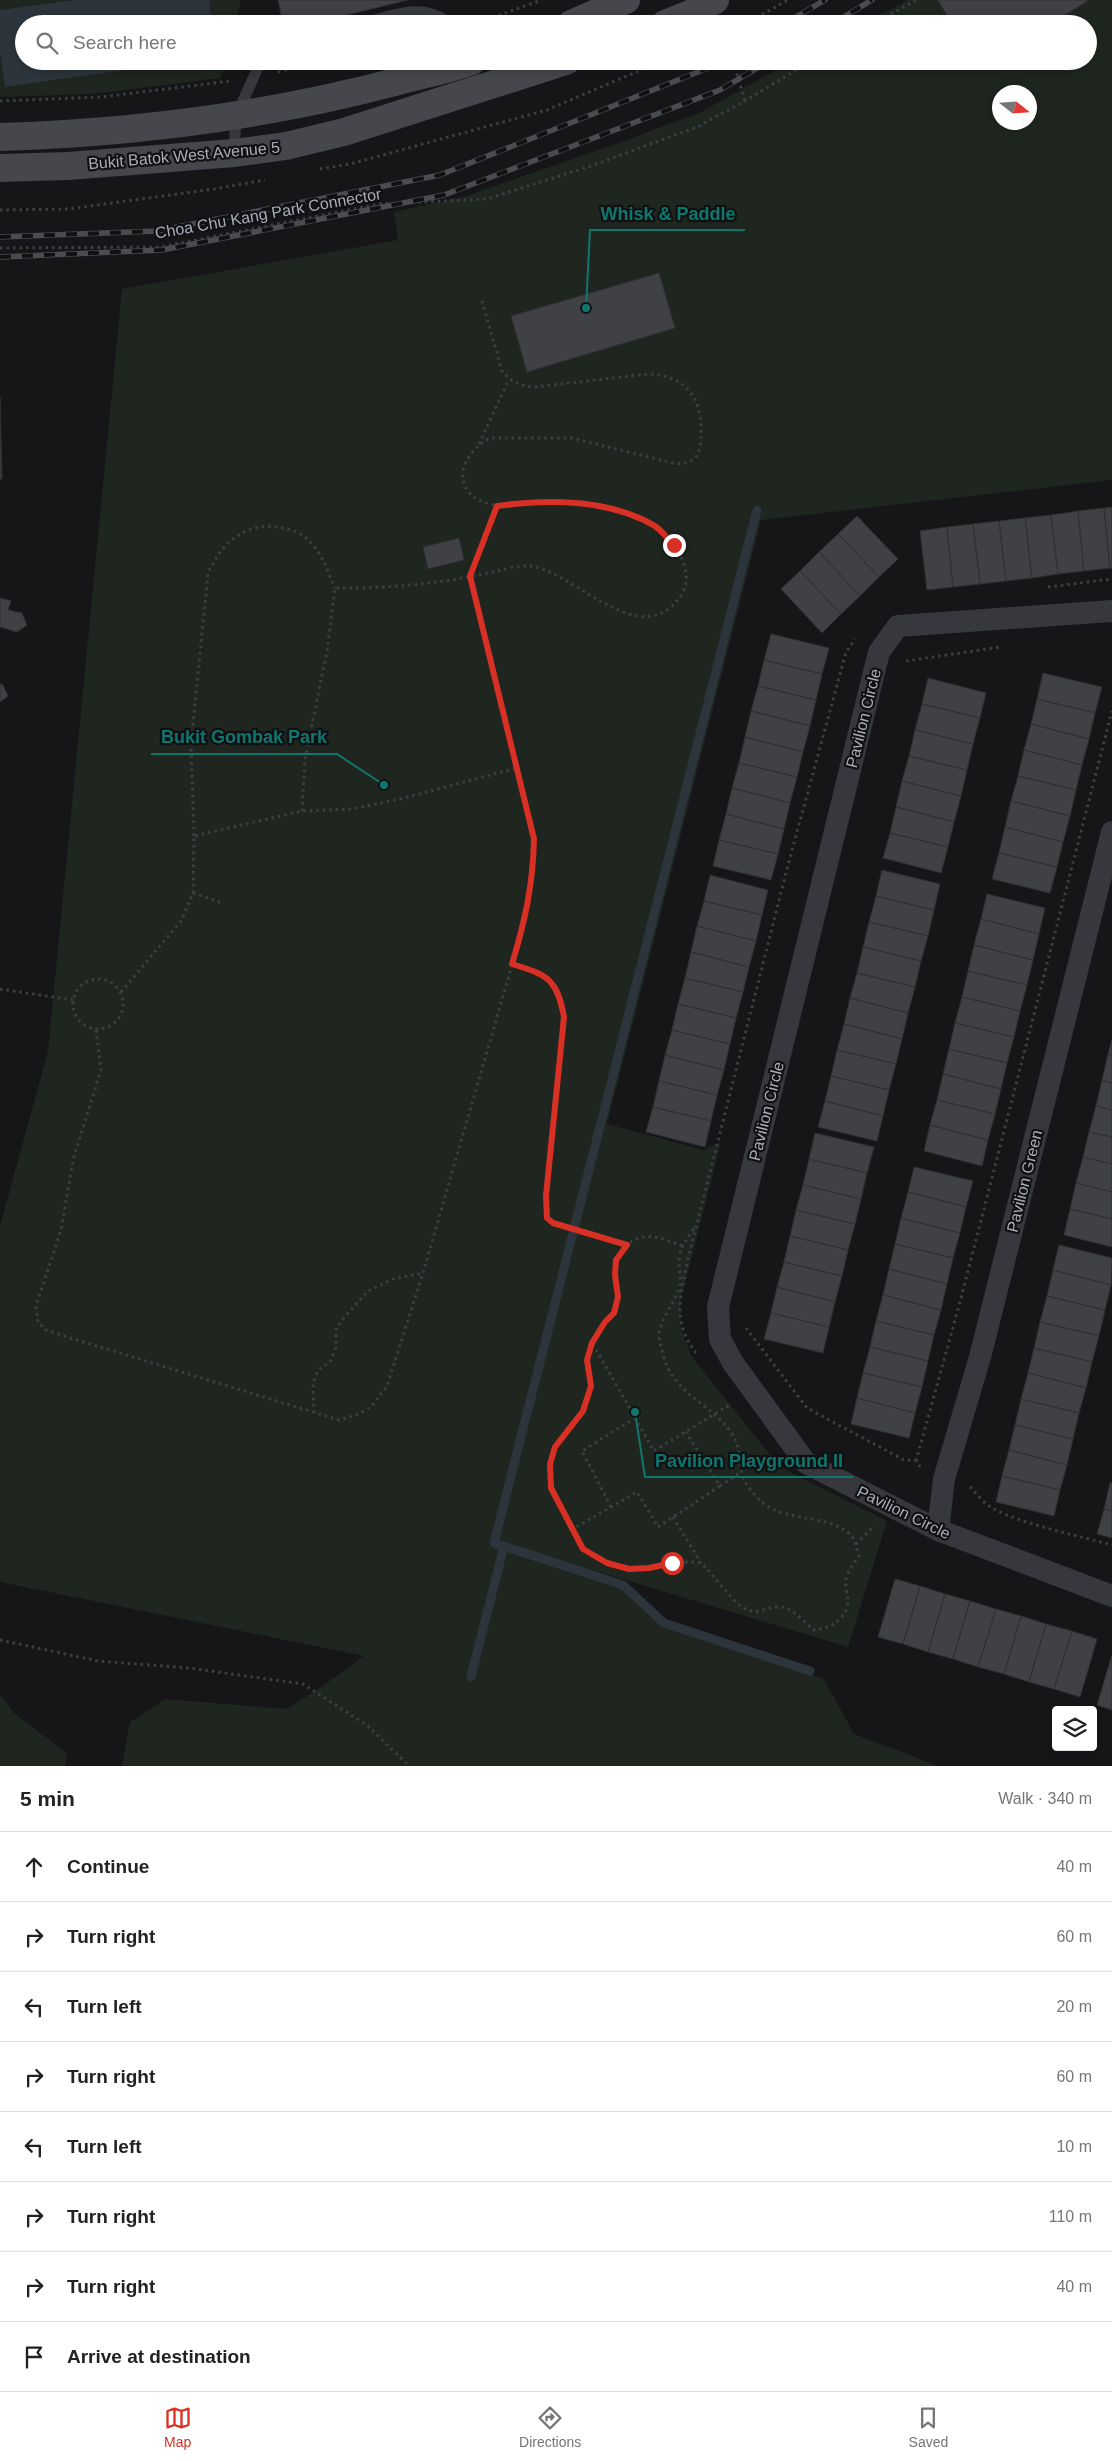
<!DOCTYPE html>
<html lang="en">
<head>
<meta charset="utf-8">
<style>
  body { margin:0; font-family:Arial,sans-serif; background:#f6f6f6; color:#222 }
  .controls { position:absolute; right:15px; bottom:15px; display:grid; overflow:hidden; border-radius:5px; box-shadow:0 2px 8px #0003 }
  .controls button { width:45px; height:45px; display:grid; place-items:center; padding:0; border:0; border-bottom:1px solid #e0e0e0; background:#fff; color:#222; font:25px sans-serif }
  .compass { position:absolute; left:992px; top:85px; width:45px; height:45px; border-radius:50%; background:#fff; box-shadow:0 2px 8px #0003; rotate:107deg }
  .stop { position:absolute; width:15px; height:15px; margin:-11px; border:4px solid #d93025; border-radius:50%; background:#fff }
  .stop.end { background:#d93025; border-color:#fff; box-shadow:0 1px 5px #0008 }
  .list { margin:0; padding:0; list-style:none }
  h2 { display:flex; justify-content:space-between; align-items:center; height:65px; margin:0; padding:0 20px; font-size:21px }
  h2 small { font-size:16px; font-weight:400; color:#767676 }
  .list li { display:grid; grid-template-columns:32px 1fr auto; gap:15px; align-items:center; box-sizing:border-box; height:70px; padding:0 20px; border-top:1px solid #e0e0e0 }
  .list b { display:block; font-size:19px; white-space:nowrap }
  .list em { font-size:16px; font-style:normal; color:#767676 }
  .icon { flex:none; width:28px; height:28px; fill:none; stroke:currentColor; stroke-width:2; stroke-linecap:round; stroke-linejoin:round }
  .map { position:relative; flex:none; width:1112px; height:1766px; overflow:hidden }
  .search { position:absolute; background:#fff; box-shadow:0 2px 8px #0003; left:15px; right:15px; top:15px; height:55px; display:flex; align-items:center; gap:12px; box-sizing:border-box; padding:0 18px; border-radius:28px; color:#767676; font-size:19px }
  .sheet { height:625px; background:#fff }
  nav { display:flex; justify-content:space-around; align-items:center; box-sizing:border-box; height:70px; border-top:1px solid #e0e0e0; background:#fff; font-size:14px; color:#767676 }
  nav a { display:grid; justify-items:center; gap:2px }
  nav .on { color:#d93025 }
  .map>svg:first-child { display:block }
  .green { fill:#1e261f; fill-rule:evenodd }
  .water { fill:#2c353c }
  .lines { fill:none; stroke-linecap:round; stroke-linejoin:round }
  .stream { stroke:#2c353c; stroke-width:9 }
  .building { fill:#404145; stroke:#303034 }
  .path { stroke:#3d3f44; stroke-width:3; stroke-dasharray:2.5 4; stroke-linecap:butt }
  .lane { stroke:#37383d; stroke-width:11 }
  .street { stroke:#37383d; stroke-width:22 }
  .secondary { stroke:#45474d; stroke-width:28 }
  .rail-casing { stroke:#4a4c52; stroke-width:5.5 }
  .rail { stroke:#111113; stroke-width:4; stroke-dasharray:11; stroke-linecap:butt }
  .route { stroke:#d93025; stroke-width:6 }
  .labels { text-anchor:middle; stroke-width:4.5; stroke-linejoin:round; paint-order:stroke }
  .street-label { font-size:16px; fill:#a8adb8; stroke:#111113 }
  .leader { fill:none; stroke:#0f766e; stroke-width:2 }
  .callout-dot { fill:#0f766e; stroke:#111113; stroke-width:2 }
  .callout-label { font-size:18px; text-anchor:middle; font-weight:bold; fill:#0f766e; stroke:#111113; stroke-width:4.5; stroke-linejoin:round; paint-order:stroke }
</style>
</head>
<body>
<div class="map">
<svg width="1112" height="1766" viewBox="0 0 1112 1766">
  <rect width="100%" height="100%" fill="#161618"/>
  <path class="green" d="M0,0H74L0,10Z
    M209,0H241L235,24H212Z
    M908,0H1112V480L761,520L607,1124L704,1150L721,1142L680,1303L681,1330L692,1357L780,1467L887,1521L848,1647L510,1545L621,1588L663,1626L824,1679L854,1734L939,1766H122L130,1722L165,1699L286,1709L317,1690L364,1656L0,1582V1226L48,1051L122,289L398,240L394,212L466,196L613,145L701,112L792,61H1088V24H863ZM1000,92H1030V122H1000Z
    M0,53L5,87L189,61H225L221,78L92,94L0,97Z
    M0,1694L14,1713L67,1753L65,1766H0Z"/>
  <path class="water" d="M74,0H209L212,24H24V61H189L5,87L0,53V10Z"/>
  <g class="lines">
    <path class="stream" d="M499,1545L494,1543L757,510
      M500,1545L623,1585L664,1623L810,1671
      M471,1677L504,1546"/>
  </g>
  <path class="building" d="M278,0H408L310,24H283Z
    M938,0H1089L1051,24H952Z
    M974,61H990L979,68Z
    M659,273L675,328L527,372L511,316Z
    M0,397L2,479H0Z
    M1112,507V568H1110L1104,508Z
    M1104,508L1110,568L1084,571L1078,511Z
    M1078,511L1084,571L1058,574L1051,515Z
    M1051,515L1058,574L1032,578L1025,518Z
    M857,516L898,559L879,577L838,534Z
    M1025,518L1032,578L1006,581L999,521Z
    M999,521L1006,581L980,584L973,524Z
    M973,524L980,584L953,587L947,527Z
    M947,527L953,587L927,590L920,531Z
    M838,534L879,577L860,596L819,552Z
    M459,538L464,560L428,569L423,547Z
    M819,552L860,596L841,614L800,571Z
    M800,571L841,614L822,633L781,589Z
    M0,598L11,601L8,610L22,613L27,625L17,632L0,627Z
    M771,634L829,648L822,674L764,660Z
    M764,660L822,674L816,700L758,686Z
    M1043,673L1102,687L1095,713L1037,699Z
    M928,678L986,693L980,718L922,704Z
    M0,684L3,685L8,696L0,702Z
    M758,686L816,700L810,726L751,711Z
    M1037,699L1095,713L1089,739L1031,724Z
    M922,704L980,718L973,744L915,730Z
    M751,711L810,726L803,752L745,737Z
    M1031,724L1089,739L1082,765L1024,750Z
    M915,730L973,744L967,770L909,756Z
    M745,737L803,752L797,777L739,763Z
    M1024,750L1082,765L1076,790L1018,776Z
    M909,756L967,770L961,796L902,781Z
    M739,763L797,777L790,803L732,788Z
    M1018,776L1076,790L1070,816L1011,801Z
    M902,781L961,796L954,822L896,807Z
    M732,788L790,803L784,829L726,814Z
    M1011,801L1070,816L1063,842L1005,827Z
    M896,807L954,822L948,847L890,833Z
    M726,814L784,829L778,854L719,840Z
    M1005,827L1063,842L1057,867L999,853Z
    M890,833L948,847L941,873L883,858Z
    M719,840L778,854L771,880L713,866Z
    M999,853L1057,867L1050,893L992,879Z
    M882,870L940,884L934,910L876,896Z
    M710,875L768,890L762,915L704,901Z
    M987,894L1045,908L1039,934L981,919Z
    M876,896L934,910L928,936L869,922Z
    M704,901L762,915L756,941L697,926Z
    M981,919L1039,934L1033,960L974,945Z
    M869,922L928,936L921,961L863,947Z
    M697,926L756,941L749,967L691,952Z
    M974,945L1033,960L1027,985L968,971Z
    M863,947L921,961L915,987L857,973Z
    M691,952L749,967L743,992L685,978Z
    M968,971L1027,985L1020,1011L962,997Z
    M857,973L915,987L908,1013L850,998Z
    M685,978L743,992L736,1018L678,1004Z
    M962,997L1020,1011L1014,1037L955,1023Z
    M850,998L908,1013L902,1039L844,1024Z
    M678,1004L736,1018L730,1044L672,1030Z
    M955,1023L1014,1037L1007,1063L949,1049Z
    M844,1024L902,1039L896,1064L837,1050Z
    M672,1030L730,1044L724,1070L665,1055Z
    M1112,1039V1055L1108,1054Z
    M949,1049L1007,1063L1001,1089L943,1074Z
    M837,1050L896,1064L889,1090L831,1076Z
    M1108,1054L1112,1055V1083L1102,1080Z
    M665,1055L724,1070L717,1095L659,1081Z
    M943,1074L1001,1089L995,1114L937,1100Z
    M831,1076L889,1090L883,1116L825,1101Z
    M1102,1080L1112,1083V1110L1096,1106Z
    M659,1081L717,1095L711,1121L653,1107Z
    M937,1100L995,1114L988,1140L930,1125Z
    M825,1101L883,1116L877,1141L818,1127Z
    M1096,1106L1112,1110V1137L1089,1132Z
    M653,1107L711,1121L705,1147L646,1132Z
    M930,1125L988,1140L982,1166L924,1151Z
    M1089,1132L1112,1137V1164L1083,1157Z
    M815,1133L874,1147L867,1173L809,1159Z
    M1083,1157L1112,1164V1192L1076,1183Z
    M809,1159L867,1173L861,1199L803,1185Z
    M914,1167L973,1181L966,1207L908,1192Z
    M1076,1183L1112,1192V1219L1070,1209Z
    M803,1185L861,1199L855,1224L796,1210Z
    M908,1192L966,1207L960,1233L901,1218Z
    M1070,1209L1112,1219V1247L1064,1235Z
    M796,1210L855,1224L848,1250L790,1236Z
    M901,1218L960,1233L953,1258L895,1244Z
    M790,1236L848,1250L842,1276L784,1262Z
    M895,1244L953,1258L947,1284L889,1269Z
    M1059,1245L1112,1258L1111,1285L1053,1270Z
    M784,1262L842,1276L835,1302L777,1287Z
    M889,1269L947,1284L941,1310L883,1295Z
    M1053,1270L1111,1285L1105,1310L1047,1296Z
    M777,1287L835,1302L829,1327L771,1313Z
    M883,1295L941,1310L934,1335L876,1321Z
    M1047,1296L1105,1310L1099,1336L1040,1322Z
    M771,1313L829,1327L823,1353L764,1339Z
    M876,1321L934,1335L928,1361L870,1347Z
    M1040,1322L1099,1336L1092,1362L1034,1348Z
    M870,1347L928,1361L922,1387L863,1373Z
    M1034,1348L1092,1362L1086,1388L1028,1373Z
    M863,1373L922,1387L915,1413L857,1398Z
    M1028,1373L1086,1388L1079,1413L1021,1399Z
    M857,1398L915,1413L909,1438L851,1424Z
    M1021,1399L1079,1413L1073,1439L1015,1425Z
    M1015,1425L1073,1439L1067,1465L1009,1450Z
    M1009,1450L1067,1465L1060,1490L1002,1476Z
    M1002,1476L1060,1490L1054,1516L996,1502Z
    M1110,1483H1112V1511L1104,1509Z
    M1104,1509L1112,1511V1538L1097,1534Z
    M895,1579L920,1586L903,1644L878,1637Z
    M920,1586L945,1594L928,1652L903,1644Z
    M945,1594L970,1601L953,1659L928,1652Z
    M970,1601L996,1609L978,1667L953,1659Z
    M996,1609L1021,1616L1004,1674L978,1667Z
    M1021,1616L1046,1624L1029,1682L1004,1674Z
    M1046,1624L1072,1631L1054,1689L1029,1682Z
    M1072,1631L1097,1639L1080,1697L1054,1689Z
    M1112,1655V1710L1097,1705Z"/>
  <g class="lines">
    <path class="path" d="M474,24L542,0
      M745,24L788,0
      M874,24L916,0
      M733,61L745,101
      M278,72L324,61
      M0,101L101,97L231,81
      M320,169L350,164L547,110L662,61
      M0,210L68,209L214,189L265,180
      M0,248L160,247L379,204L487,199L591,166L697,127L745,101L811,61
      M479,444L509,379
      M497,506L471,577L534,839C533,885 525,921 512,965C548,975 557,979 563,1017L546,1196L547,1219L553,1223L627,1245
      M1048,587L1112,579
      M906,661L1001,647
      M302,811L305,759L327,651L335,588C368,588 403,587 436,582C455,580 474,576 492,572C504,570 517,565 529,566C571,569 632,645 673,605C679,599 685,591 686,582C688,568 678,548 668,538C631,503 577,502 529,503C518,504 505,507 495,505C450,498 456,456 490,438H572L673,463C680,464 689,464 695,458C701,451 701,440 701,432C702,396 684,375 648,374L535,387C520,386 512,383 502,371L482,301
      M194,836L191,744L208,573C222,542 247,520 283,528C294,530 305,535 312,544C323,556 328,573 335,588
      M193,893L220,902
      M73 1004a25 25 0 1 1 50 0a25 25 0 1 1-50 0Z
      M0,989L73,1000
      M121,992L181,921L193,893L194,836L302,811L352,809L400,799L517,768
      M96,1030L101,1070L73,1160L61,1230L36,1306L38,1322L46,1330L64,1336L339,1420L359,1414L372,1406L387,1386L423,1273L512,965
      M682,1246C664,1239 643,1229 626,1246C607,1266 622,1288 614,1310C613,1315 608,1318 605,1322C598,1332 588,1347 587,1359C586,1368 592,1377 591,1386C590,1411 566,1425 555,1446C545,1465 551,1487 559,1505C566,1519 572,1536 583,1548C596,1564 630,1571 649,1568C669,1566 681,1560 701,1563C715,1575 732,1604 748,1610C758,1614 765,1608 775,1607C792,1605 802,1621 814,1630C830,1629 849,1618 848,1599C847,1593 845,1586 846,1580C847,1572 854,1563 859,1556C857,1550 856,1543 853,1538C834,1513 785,1523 762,1502C754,1495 743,1482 741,1471C739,1456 740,1444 730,1431C709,1402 670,1392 663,1353C661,1347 659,1340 659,1334C661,1318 674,1304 679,1289C682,1280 679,1273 679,1263C678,1249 688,1237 696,1226
      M746,1328L807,1408L904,1460L916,1461L921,1468
      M593,1344L654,1451L731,1404
      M696,1353C671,1321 681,1294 688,1259L788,865L846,652L855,639
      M314,1413L313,1383L318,1370L330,1362L336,1348V1330L341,1321L368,1291L393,1279L423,1273
      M916,1461L960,1302L1112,711
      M720,1486L741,1472
      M970,1487C977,1494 983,1503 992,1508C1023,1525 1077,1535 1112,1545
      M611,1507L582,1451L635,1418
      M673,1517L701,1563
      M571,1530L637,1492L658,1527L720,1486L686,1432
      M856,1544L875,1525
      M0,1640L98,1661L189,1668L303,1684L368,1726L409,1766"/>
    <path class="lane" d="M361,24C391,16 423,1 450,24
      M234,153L236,116L261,61"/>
    <path class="street" d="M1112,611L898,626L879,652L718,1307L720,1339L733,1363L806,1463L938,1530L1112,1596
      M938,1530L944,1479L980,1357L1112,832"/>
    <path class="secondary" d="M571,24L626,0
      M665,24L690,14L715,0
      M0,137C133,133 266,116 395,82C420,75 447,70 472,61
      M0,168L68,166L234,153L286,146L344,132L566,61"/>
    <defs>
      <path id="rail" d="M784,24L825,0
        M832,24L872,0
        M0,237L157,231L440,175L708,68L720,61
        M0,257L162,250L444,195L720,90L769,61"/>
    </defs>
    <use href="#rail" class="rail-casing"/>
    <use href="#rail" class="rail"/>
  </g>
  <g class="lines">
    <path class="route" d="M672,1563L649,1568L629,1569L607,1563L583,1549L551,1488L550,1464L555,1447L583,1411L591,1386L587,1360L592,1343L605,1322L614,1313L618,1297L615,1275L616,1260L627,1245L553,1223L547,1218L546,1196L564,1017C557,979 548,975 512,964C525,921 533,885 534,839L470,576L497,506C548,499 609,499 655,526C662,531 668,539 674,545"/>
  </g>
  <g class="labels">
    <g class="street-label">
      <text transform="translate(184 155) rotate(-5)" y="6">Bukit Batok West Avenue 5</text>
      <text transform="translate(268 213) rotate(-10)" y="6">Choa Chu Kang Park Connector</text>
      <text transform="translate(863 718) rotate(-76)" y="6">Pavilion Circle</text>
      <text transform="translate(766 1111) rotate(-76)" y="6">Pavilion Circle</text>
      <text transform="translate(1024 1181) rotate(-76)" y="6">Pavilion Green</text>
      <text transform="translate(904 1512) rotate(26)" y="6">Pavilion Circle</text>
    </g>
  </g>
  <path class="leader" d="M586 308L590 230H745M384 785L337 754H151M635 1412L645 1477H853"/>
  <g class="callout-dot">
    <circle cx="586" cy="308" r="5"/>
    <circle cx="384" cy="785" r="5"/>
    <circle cx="635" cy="1412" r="5"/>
  </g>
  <g class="callout-label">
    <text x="668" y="220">Whisk &amp; Paddle</text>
    <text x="244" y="743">Bukit Gombak Park</text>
    <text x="749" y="1467">Pavilion Playground II</text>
  </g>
</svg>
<div class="controls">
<button><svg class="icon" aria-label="layers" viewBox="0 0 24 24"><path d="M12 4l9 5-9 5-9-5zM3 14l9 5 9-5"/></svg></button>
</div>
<svg class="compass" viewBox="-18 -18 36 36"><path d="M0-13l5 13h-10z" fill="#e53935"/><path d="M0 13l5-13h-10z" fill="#767676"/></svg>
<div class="stop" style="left:672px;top:1563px"></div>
<div class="stop end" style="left:674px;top:545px"></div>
<div class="search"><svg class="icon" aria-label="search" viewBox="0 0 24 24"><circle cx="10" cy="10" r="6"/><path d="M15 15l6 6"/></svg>Search here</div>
</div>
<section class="sheet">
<h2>5 min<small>Walk · 340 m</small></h2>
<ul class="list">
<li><svg class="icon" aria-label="ahead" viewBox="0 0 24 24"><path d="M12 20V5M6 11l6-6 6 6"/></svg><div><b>Continue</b></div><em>40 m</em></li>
<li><svg class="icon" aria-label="right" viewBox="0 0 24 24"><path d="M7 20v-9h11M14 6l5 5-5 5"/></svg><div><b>Turn right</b></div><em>60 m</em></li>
<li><svg class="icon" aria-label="left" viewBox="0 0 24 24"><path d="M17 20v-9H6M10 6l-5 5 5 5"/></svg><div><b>Turn left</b></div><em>20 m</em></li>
<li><svg class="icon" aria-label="right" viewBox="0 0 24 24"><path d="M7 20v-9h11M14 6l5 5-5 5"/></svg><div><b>Turn right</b></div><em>60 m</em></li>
<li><svg class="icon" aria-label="left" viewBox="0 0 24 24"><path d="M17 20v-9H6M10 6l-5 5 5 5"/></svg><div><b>Turn left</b></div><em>10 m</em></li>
<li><svg class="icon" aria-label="right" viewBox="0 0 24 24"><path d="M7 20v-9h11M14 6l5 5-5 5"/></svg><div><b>Turn right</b></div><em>110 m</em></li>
<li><svg class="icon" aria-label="right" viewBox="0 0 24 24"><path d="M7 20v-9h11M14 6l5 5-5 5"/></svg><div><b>Turn right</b></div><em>40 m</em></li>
<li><svg class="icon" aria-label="arrive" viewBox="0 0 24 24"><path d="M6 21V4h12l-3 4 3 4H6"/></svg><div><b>Arrive at destination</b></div></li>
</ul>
</section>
<nav>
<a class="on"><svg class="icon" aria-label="map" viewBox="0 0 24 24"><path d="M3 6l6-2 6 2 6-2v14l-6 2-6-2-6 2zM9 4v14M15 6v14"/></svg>Map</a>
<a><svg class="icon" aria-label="directions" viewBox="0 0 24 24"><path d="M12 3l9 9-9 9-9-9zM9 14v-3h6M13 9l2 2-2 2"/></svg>Directions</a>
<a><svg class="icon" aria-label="saved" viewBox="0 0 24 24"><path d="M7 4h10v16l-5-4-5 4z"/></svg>Saved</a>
</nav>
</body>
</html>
